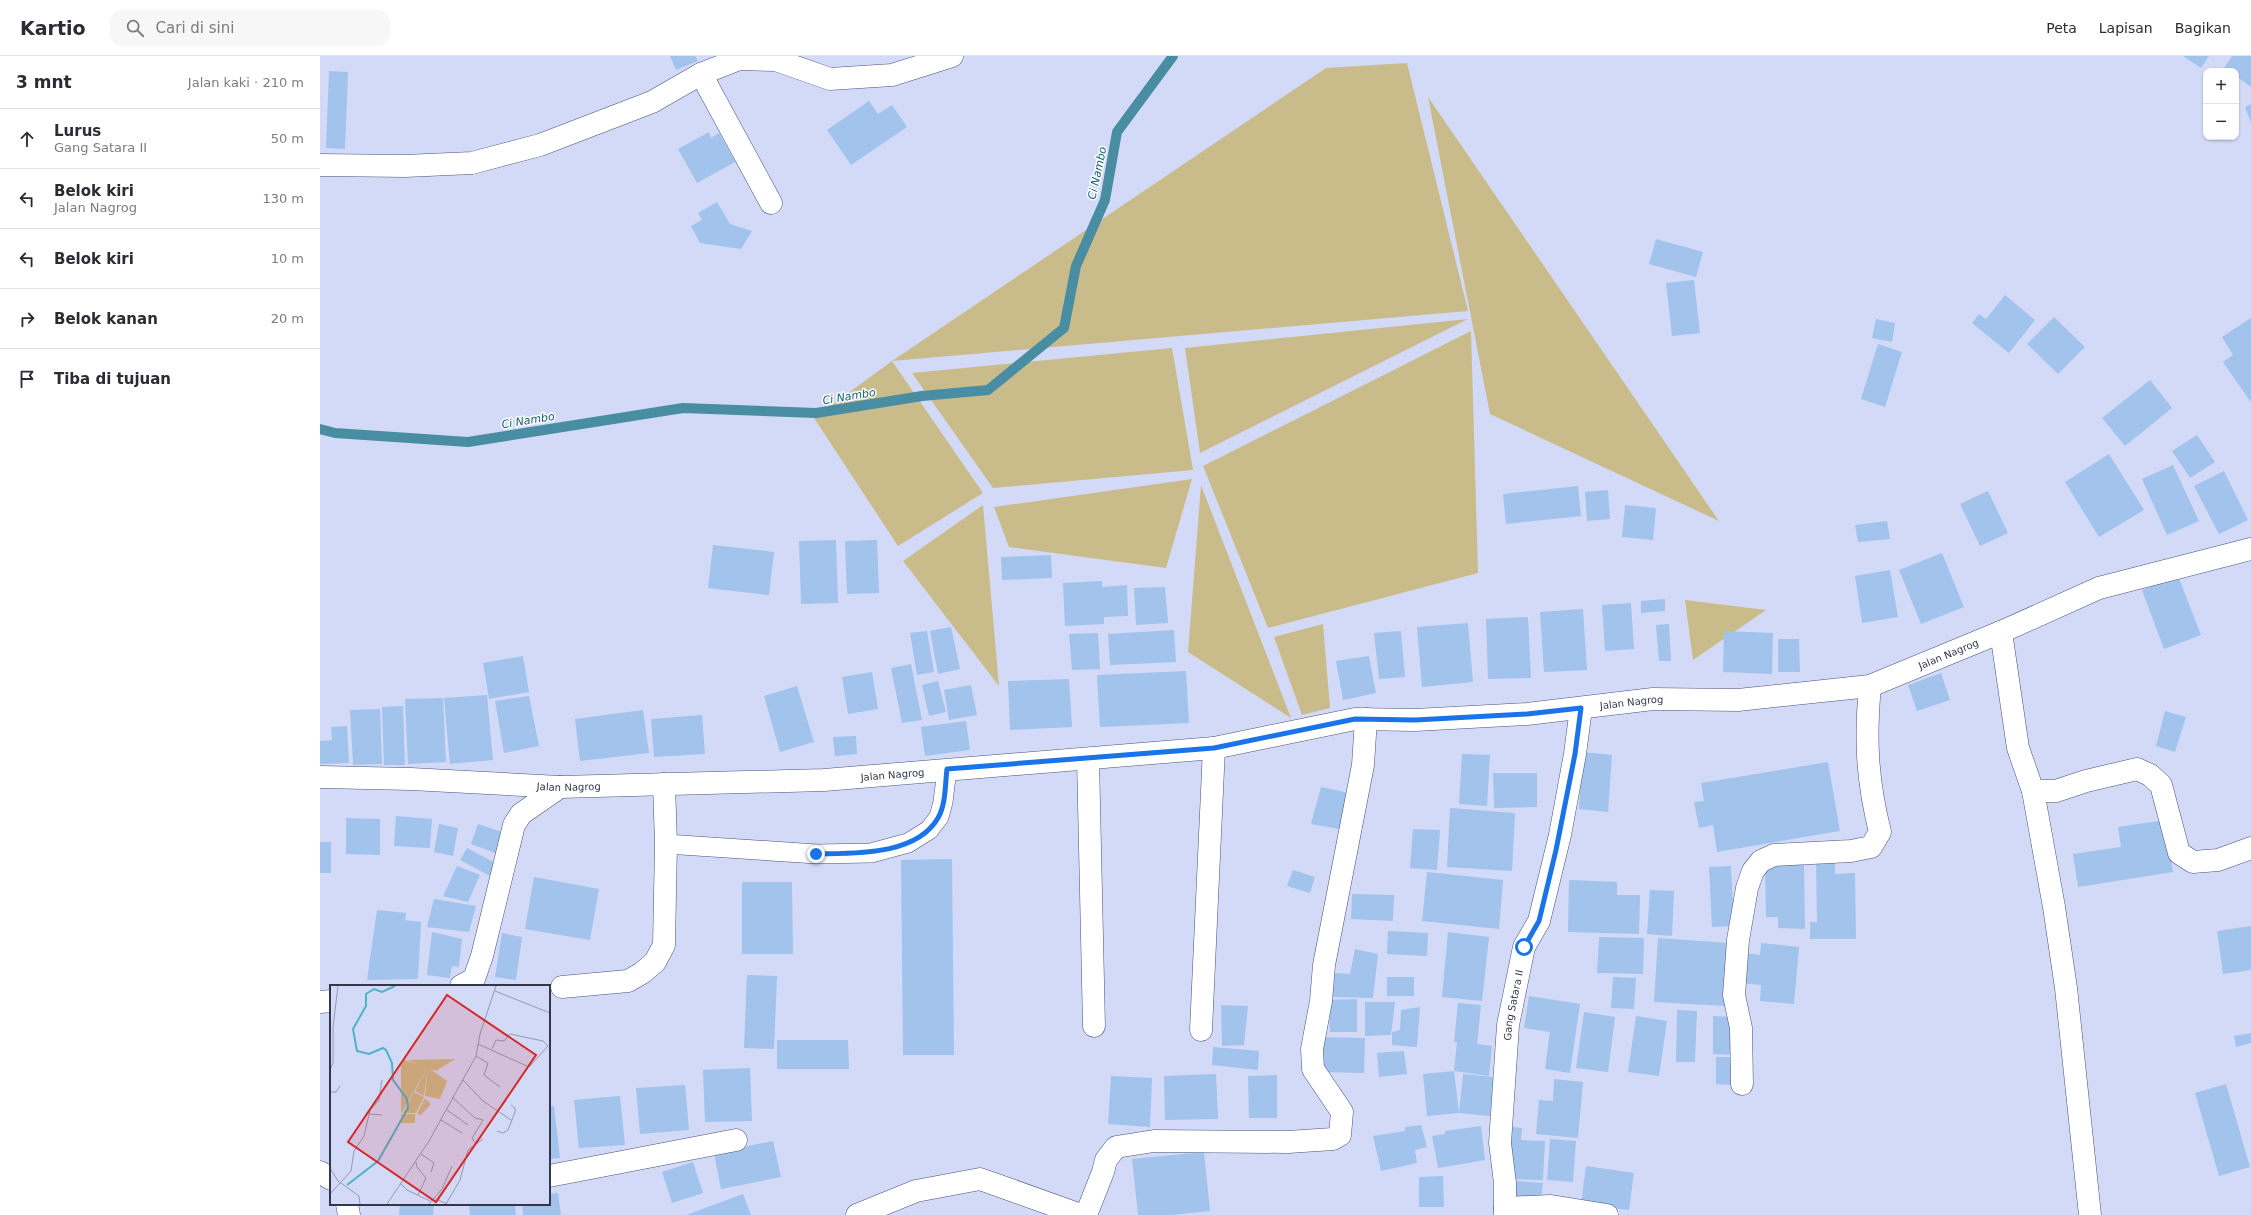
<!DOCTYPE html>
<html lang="id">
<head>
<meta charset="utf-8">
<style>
  body { margin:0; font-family:"DejaVu Sans",sans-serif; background:#f7f7f7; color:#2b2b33 }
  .controls { position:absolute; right:12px; top:12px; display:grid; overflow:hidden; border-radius:8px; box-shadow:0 1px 3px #0004 }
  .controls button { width:36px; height:36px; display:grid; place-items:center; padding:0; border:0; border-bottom:1px solid #e1e1e2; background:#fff; color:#2b2b33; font:20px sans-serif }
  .stop { position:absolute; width:12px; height:12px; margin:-9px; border:3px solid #1a73e8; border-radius:50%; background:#fff }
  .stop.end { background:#1a73e8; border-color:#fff; box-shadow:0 1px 4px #0008 }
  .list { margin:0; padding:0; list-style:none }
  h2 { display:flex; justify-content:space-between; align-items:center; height:52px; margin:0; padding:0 16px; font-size:17px }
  h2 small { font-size:13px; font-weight:400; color:#7c7c81 }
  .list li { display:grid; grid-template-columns:26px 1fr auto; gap:12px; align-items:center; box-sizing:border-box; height:60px; padding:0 16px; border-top:1px solid #e1e1e2 }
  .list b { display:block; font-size:15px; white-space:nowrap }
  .list p { margin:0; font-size:13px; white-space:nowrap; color:#7c7c81 }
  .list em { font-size:13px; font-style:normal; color:#7c7c81 }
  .icon { flex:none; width:22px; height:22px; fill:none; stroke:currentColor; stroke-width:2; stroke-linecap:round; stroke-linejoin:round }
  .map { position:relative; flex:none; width:1931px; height:1159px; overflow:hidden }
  header { display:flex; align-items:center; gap:24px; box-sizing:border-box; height:56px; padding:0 20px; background:#fff; border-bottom:1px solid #e1e1e2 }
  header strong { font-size:19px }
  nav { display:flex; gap:22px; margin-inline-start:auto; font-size:14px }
  .search { width:280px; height:36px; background:#f7f7f7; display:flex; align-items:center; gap:10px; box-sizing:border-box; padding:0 14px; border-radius:12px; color:#7c7c81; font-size:15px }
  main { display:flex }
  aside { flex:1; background:#fff }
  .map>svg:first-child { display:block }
  .green { fill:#cabc8a }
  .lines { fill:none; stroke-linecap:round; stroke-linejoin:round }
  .stream { stroke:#488da2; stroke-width:10 }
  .building { fill:#a1c3ec }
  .service-casing { stroke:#48517a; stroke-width:20 }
  .minor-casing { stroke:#48517a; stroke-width:23 }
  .service { stroke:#fff; stroke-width:19 }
  .minor { stroke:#fff; stroke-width:22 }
  .route { stroke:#1a73e8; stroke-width:5 }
  .labels { text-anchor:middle; stroke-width:3; stroke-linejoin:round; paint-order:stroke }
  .street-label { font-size:10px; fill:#32374a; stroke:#fdfdfd }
  .water-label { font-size:11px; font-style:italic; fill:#126271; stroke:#fdfdfd }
  .inset-river { fill:none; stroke:#51b2c7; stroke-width:2 }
  .inset-road { fill:none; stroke:#9399b2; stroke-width:1 }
  .view { fill:#d62828; fill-opacity:0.15; stroke:#d62828; stroke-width:2 }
  .inset-edge { fill:none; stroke:#32374a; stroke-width:2 }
</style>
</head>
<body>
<header>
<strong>Kartio</strong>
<div class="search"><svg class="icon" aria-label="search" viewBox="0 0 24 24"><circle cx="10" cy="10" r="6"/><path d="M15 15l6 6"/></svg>Cari di sini</div>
<nav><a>Peta</a><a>Lapisan</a><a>Bagikan</a></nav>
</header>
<main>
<aside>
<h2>3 mnt<small>Jalan kaki · 210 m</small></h2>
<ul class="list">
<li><svg class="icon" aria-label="ahead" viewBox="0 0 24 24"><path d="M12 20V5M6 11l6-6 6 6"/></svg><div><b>Lurus</b><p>Gang Satara II</p></div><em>50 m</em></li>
<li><svg class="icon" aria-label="left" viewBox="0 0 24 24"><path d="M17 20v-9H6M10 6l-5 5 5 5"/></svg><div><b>Belok kiri</b><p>Jalan Nagrog</p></div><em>130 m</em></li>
<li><svg class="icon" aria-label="left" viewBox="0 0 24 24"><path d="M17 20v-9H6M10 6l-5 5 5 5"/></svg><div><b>Belok kiri</b></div><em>10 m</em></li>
<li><svg class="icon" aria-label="right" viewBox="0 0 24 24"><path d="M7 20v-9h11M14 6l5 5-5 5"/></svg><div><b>Belok kanan</b></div><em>20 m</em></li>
<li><svg class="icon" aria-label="arrive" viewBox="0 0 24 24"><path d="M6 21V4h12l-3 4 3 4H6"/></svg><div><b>Tiba di tujuan</b></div></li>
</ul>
</aside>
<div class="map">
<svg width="1931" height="1159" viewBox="0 0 1931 1159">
  <rect width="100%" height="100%" fill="#d3daf8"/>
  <path class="green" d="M1087,7L1148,255L572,305L663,437L578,490L494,362L572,305L1006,12Z
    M1108,41L1399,465L1170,358Z
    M1148,263L880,397L865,292Z
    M1151,275L1158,517L948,572L883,410Z
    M852,292L873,414L673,432L592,317Z
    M872,423L846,512L689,491L674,451Z
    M881,429L971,662L868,596Z
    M663,449L679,630L583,505Z
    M1365,544L1446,554L1373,604Z
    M1003,568L1010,652L982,659L954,581Z"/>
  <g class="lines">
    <path class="stream" d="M0,373L15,377L148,386L363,352L496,357L602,340L668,334L744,272L756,210L785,144L797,76L853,0"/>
  </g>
  <path class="building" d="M350,0H375L378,5L356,14Z
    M1863,0H1889L1881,12Z
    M1912,0H1931V31L1916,20V15H1908L1904,12Z
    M9,15L28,16L25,93L6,92Z
    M549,45L558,58L572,49L587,71L531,109L507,74Z
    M1931,48V67L1925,51Z
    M389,76L391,82L399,77L415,106L377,127L358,93Z
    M397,146L410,168L432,175L421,193L380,187L371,170L382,164L378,157Z
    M1336,183L1383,196L1376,221L1329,208Z
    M1374,224L1380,277L1352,280L1346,227Z
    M1685,239L1715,264L1689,297L1652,267L1659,258L1666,263Z
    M1734,261L1765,291L1738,318L1707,288Z
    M1931,262V345H1930L1903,306L1913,299L1902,281Z
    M1556,263L1575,267L1572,286L1552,282Z
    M1558,288L1582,296L1565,351L1541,343Z
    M1830,324L1852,352L1805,390L1782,362Z
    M1877,379L1895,406L1870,422L1852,395Z
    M1789,398L1824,454L1779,481L1745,426Z
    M1853,409L1879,465L1847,479L1822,423Z
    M1904,415L1928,464L1899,478L1874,430Z
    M1258,430L1261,460L1186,468L1183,438Z
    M1288,434L1290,463L1267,465L1265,436Z
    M1668,435L1688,477L1660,490L1640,448Z
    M1305,449L1336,452L1333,484L1302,481Z
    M1567,465L1570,483L1538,486L1535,469Z
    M516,484L518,547L481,548L479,485Z
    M557,484L559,537L527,538L525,485Z
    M393,489L454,496L449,539L388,532Z
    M1622,497L1644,551L1601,568L1579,514Z
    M731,499L732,522L682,524L681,501Z
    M1570,514L1578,561L1542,567L1535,520Z
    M1858,520L1881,579L1844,593L1822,534Z
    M782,525V531L807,529L808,560L784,561V568L745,570L743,527Z
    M845,531L848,567L816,569L814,532Z
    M1345,543V555L1321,557V545Z
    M1311,547L1314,593L1285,595L1282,549Z
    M1263,553L1267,614L1224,616L1220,556Z
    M1208,561L1211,622L1168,623L1166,563Z
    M1148,567L1153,626L1102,631L1097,571Z
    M1349,568L1351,605H1339L1336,569Z
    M631,571L640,613L618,618L610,575Z
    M854,574L856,606L790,609L788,578Z
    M607,575L614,616L597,619L590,577Z
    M1081,575L1085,621L1059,623L1054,577Z
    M1404,575L1453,577L1452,618L1403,616Z
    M778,577L780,613L752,614L749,578Z
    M1458,583H1479L1480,616H1458Z
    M203,600L209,636L169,643L163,607Z
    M1049,600L1056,637L1023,644L1016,605Z
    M591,608L602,664L582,667L571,612Z
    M866,615L869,667L780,671L777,619Z
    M552,616L558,653L528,658L522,621Z
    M1621,617L1630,644L1597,655L1588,629Z
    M749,623L752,671L690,674L688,625Z
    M618,625L626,656L609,660L602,629Z
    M651,629L657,659L629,664L624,634Z
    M477,630L494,686L460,696L444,640Z
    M167,639L173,704L130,708L124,642Z
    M209,640L219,690L184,697L175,645Z
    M123,642L126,706L88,708L85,643Z
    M83,650L85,709H64L62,651Z
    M60,653L62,708L33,709L30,654Z
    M323,654L329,697L260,705L255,663Z
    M1845,655L1866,661L1855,696L1836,690Z
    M382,659L385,698L334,701L331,663Z
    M646,665L650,694L605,700L601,671Z
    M27,670L29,707L0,708V685L12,684L11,671Z
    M536,680L537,698L515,700L513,681Z
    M1262,696L1292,699L1288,756L1259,753Z
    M1142,698L1170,699L1167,750L1139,748Z
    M1508,706L1520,775L1397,796L1393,769L1379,772L1374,746L1384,745L1381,727Z
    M1173,717H1217V751L1174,752Z
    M1001,731L1029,737L1019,773L991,768Z
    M1130,752L1195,757L1192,815L1127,811Z
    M76,760L112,763L110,792L74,790Z
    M26,762L60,763V799L26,798Z
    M1845,764L1853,816L1758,831L1753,798L1801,791L1798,771Z
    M119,768L138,772L133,800L114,796Z
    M158,768L185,777L178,798L151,788Z
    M1093,773L1120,774L1117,814L1090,812Z
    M0,786H11V817H0Z
    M147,792L179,809L172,821L140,804Z
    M632,803L634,999H583L581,804Z
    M1496,803L1515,804V818L1535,817L1536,883H1490V866H1497Z
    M1445,806H1484L1485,873L1458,872V861H1446Z
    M137,810L160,819L148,846L123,840Z
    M1411,810L1414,870L1392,871L1389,811Z
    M973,814L995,821L990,837L967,830Z
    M1107,816L1183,824L1179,873L1102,865Z
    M214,821L279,833L270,884L205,873Z
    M1249,824L1297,826V839H1320L1319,878L1248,876Z
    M422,826H472L473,898H422Z
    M1330,834L1354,835L1352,880L1327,878Z
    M1032,838L1074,839L1073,865L1031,863Z
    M114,843L156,850L149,876L107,871Z
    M57,854L86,857L85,864L101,866L98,923L47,924Z
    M1931,870V914L1903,918L1897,875Z
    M1068,875L1108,877L1107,900L1067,898Z
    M112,876L142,883L139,911L132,910L130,922L107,919Z
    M1128,876L1169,881L1162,945L1122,941Z
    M182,877L202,881L196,924L175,921Z
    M1279,881L1324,882L1323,918L1277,917Z
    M1338,882L1409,887L1405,950L1334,946Z
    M1441,887L1479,891L1474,948L1440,945L1441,929L1419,927L1421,897L1440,899Z
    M1035,893L1058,898L1053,942L1012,941L1015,917L1030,918Z
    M427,919L457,920L454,993L424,992Z
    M1067,921H1094V940H1067Z
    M1293,921L1316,922L1314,953L1291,952Z
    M1209,940L1260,948L1250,1017L1225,1013L1230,976L1204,972Z
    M1037,943V976H1010L1009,944Z
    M1045,946H1075L1071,979L1045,980Z
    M1138,947L1161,949L1157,988L1172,990L1169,1020L1134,1015L1137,986H1134Z
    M901,949L928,950L924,989L902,990Z
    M1100,951L1097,991L1072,989V976L1080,974L1081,954Z
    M1357,954L1377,955L1375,1006H1356Z
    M229,955H231L230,980H229Z
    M1264,956L1295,961L1288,1016L1256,1012Z
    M1316,960L1347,965L1339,1020L1308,1016Z
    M1393,960L1416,961L1415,999L1393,998Z
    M1931,977V987L1916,991L1914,980Z
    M998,981L1045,982L1044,1017L998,1016Z
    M457,984H528L529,1013H457Z
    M893,991L939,995L938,1014L892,1009Z
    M1084,995L1087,1018L1059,1021L1057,997Z
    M1396,1001H1414L1413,1029L1396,1028Z
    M430,1012L432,1065L385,1066L383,1014Z
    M1134,1015L1139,1057L1143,1018L1174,1021L1170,1060L1139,1057L1107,1060L1103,1018Z
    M896,1018L898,1063L845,1064L844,1020Z
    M957,1019V1062H929L928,1020Z
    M791,1020L832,1022L830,1071L788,1068Z
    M1234,1023L1263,1026L1258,1082L1216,1078L1219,1044L1233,1045Z
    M1906,1028L1930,1111L1899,1120L1875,1037Z
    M365,1029L369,1074L320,1078L316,1032Z
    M300,1040L305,1089L259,1092L254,1044Z
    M229,1050H234L240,1102L229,1103Z
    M1101,1069L1107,1091L1095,1094L1097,1107L1061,1115L1053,1080L1085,1075V1071Z
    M1161,1070L1165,1104L1118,1112L1112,1080L1125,1078V1075Z
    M1183,1070L1202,1072L1201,1084L1225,1085L1223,1124L1191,1123Z
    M1230,1083L1256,1085L1253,1126L1227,1124Z
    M453,1085L461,1121L401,1133L394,1097Z
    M884,1096L890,1155L851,1159H818L812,1103Z
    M373,1106L383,1137L352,1147L342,1116Z
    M1266,1110L1314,1117L1309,1154L1261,1148Z
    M1123,1120L1124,1151H1099V1121Z
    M1194,1125L1223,1127L1221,1143L1193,1141Z
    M238,1137L241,1159H203L202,1148H229V1138Z
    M423,1138L431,1159H366Z
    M80,1148H114L113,1159H79Z
    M149,1148H195L196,1159H150Z"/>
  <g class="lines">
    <defs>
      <path id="service" d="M346,788L497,798L551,797L588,787L609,774L619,761L623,746L627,713"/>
      <g id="minor">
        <path d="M381,18L451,147"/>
        <path d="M0,109L85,110L152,107L220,89L332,46L381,18L419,3L456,4L510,23L572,19L632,0"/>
        <path d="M1681,576L1698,692L1713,735L1734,851L1746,932L1770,1159"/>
        <path d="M768,703L774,970"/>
        <path id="s1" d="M0,721L91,723L240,731L504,724L894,692L1035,663L1095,664L1207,658L1333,643L1418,644L1550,630L1681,576L1779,532L1931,493"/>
        <path d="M1713,735H1736L1766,725L1817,713L1830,719L1841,729L1859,797L1873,806L1898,804L1931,792"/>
        <path d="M141,930L154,923L162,900L194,769L201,758L240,731"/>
        <path d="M242,931L308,925L322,917L335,906L344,889L346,788L344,728"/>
        <path d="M0,946L11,945"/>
        <path d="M881,974L894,692"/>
        <path d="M1422,1028L1421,972L1414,939L1418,884L1427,832L1433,815L1441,805L1454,799L1531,795L1551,791L1560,776C1547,724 1545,683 1550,630"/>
        <path d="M0,1116L11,1123"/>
        <path d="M229,1120L416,1084"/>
        <path d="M27,1148L29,1159"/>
        <path d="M1185,1152L1231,1150L1287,1159"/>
        <path d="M537,1159L596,1135L660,1123L761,1159"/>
        <path d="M766,1159L783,1116L786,1104L796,1091L834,1085L968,1086L1013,1083L1020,1079L1022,1056L993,1013L992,993L1001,945L1004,909L1043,709L1046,663"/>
        <path id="s2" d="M1185,1159V1127L1180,1087L1188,969L1204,891L1219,865L1240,779L1255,698L1261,652"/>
      </g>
    </defs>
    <use href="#service" class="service-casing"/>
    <use href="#minor" class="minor-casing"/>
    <use href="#service" class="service"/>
    <use href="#minor" class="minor"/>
  </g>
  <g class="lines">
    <path class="route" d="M496,798C534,797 596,800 618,762C626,748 625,729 627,713L894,692L1035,663L1095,664L1207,658L1261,652L1255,698L1236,794L1219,865L1204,891"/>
  </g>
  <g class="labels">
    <g class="street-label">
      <text dy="4" stroke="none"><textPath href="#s1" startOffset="1641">Jalan Nagrog</textPath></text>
      <text dy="4" stroke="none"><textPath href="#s1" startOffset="1317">Jalan Nagrog</textPath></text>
      <text dy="4" stroke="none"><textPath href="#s1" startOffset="573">Jalan Nagrog</textPath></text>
      <text dy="4" stroke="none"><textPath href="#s1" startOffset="249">Jalan Nagrog</textPath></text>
      <text dy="4" stroke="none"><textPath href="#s2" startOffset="211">Gang Satara II</textPath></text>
    </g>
    <g class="water-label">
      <text transform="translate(777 117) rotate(-78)" y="4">Ci Nambo</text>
      <text transform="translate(529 340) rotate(-9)" y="4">Ci Nambo</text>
      <text transform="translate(208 364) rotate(-9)" y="4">Ci Nambo</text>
    </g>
  </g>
  <g transform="translate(10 929)">
    <rect width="220" height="220" fill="#d3daf8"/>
    <path d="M125,74L106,86L100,84L117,96L110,114L95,111L98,83L94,111L85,106L97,83L71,129H85V138H71V81L74,75L89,80L78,75ZM84,107L94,112L86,128H73ZM95,113L101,119L91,130L87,129Z" fill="#cabc8a"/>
    <path class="inset-river" d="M17,200L48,176L78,123L77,114L63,95L62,78L56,65L53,63L39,69L27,66L23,44L36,21V9L44,4L52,7L65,1"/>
    <path class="inset-road" d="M165,6L220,28M148,59L199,82L218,61L213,56L180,49L174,56L166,55L162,64M146,71L158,78L154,90L170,102M0,85L3,78V42L8,1M133,95L153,116L181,135M0,107H6L10,101M122,112L145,133L153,135L142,153L146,159M117,125L138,140M167,126L176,116M39,129L52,130M111,135L132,148M167,146L173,148L178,145L185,127V123L181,120M91,169L104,178L101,187M86,177L87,182L96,193L88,210M0,183L8,196L29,211L30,219M70,198L77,205L100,216M0,209L21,186L24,166L34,151L40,125L49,115L52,95M106,214L117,219M57,219L99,156L146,71L150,49L166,1M99,219L112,204L122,181M116,219L130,195L138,165L153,154"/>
    <path class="view" d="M117,10L206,70L106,217L18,157Z"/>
    <rect width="220" height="220" class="inset-edge"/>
  </g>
</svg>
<div class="controls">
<button>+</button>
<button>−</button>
</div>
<div class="stop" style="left:1204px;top:891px"></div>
<div class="stop end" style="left:496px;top:798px"></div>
</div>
</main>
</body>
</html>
